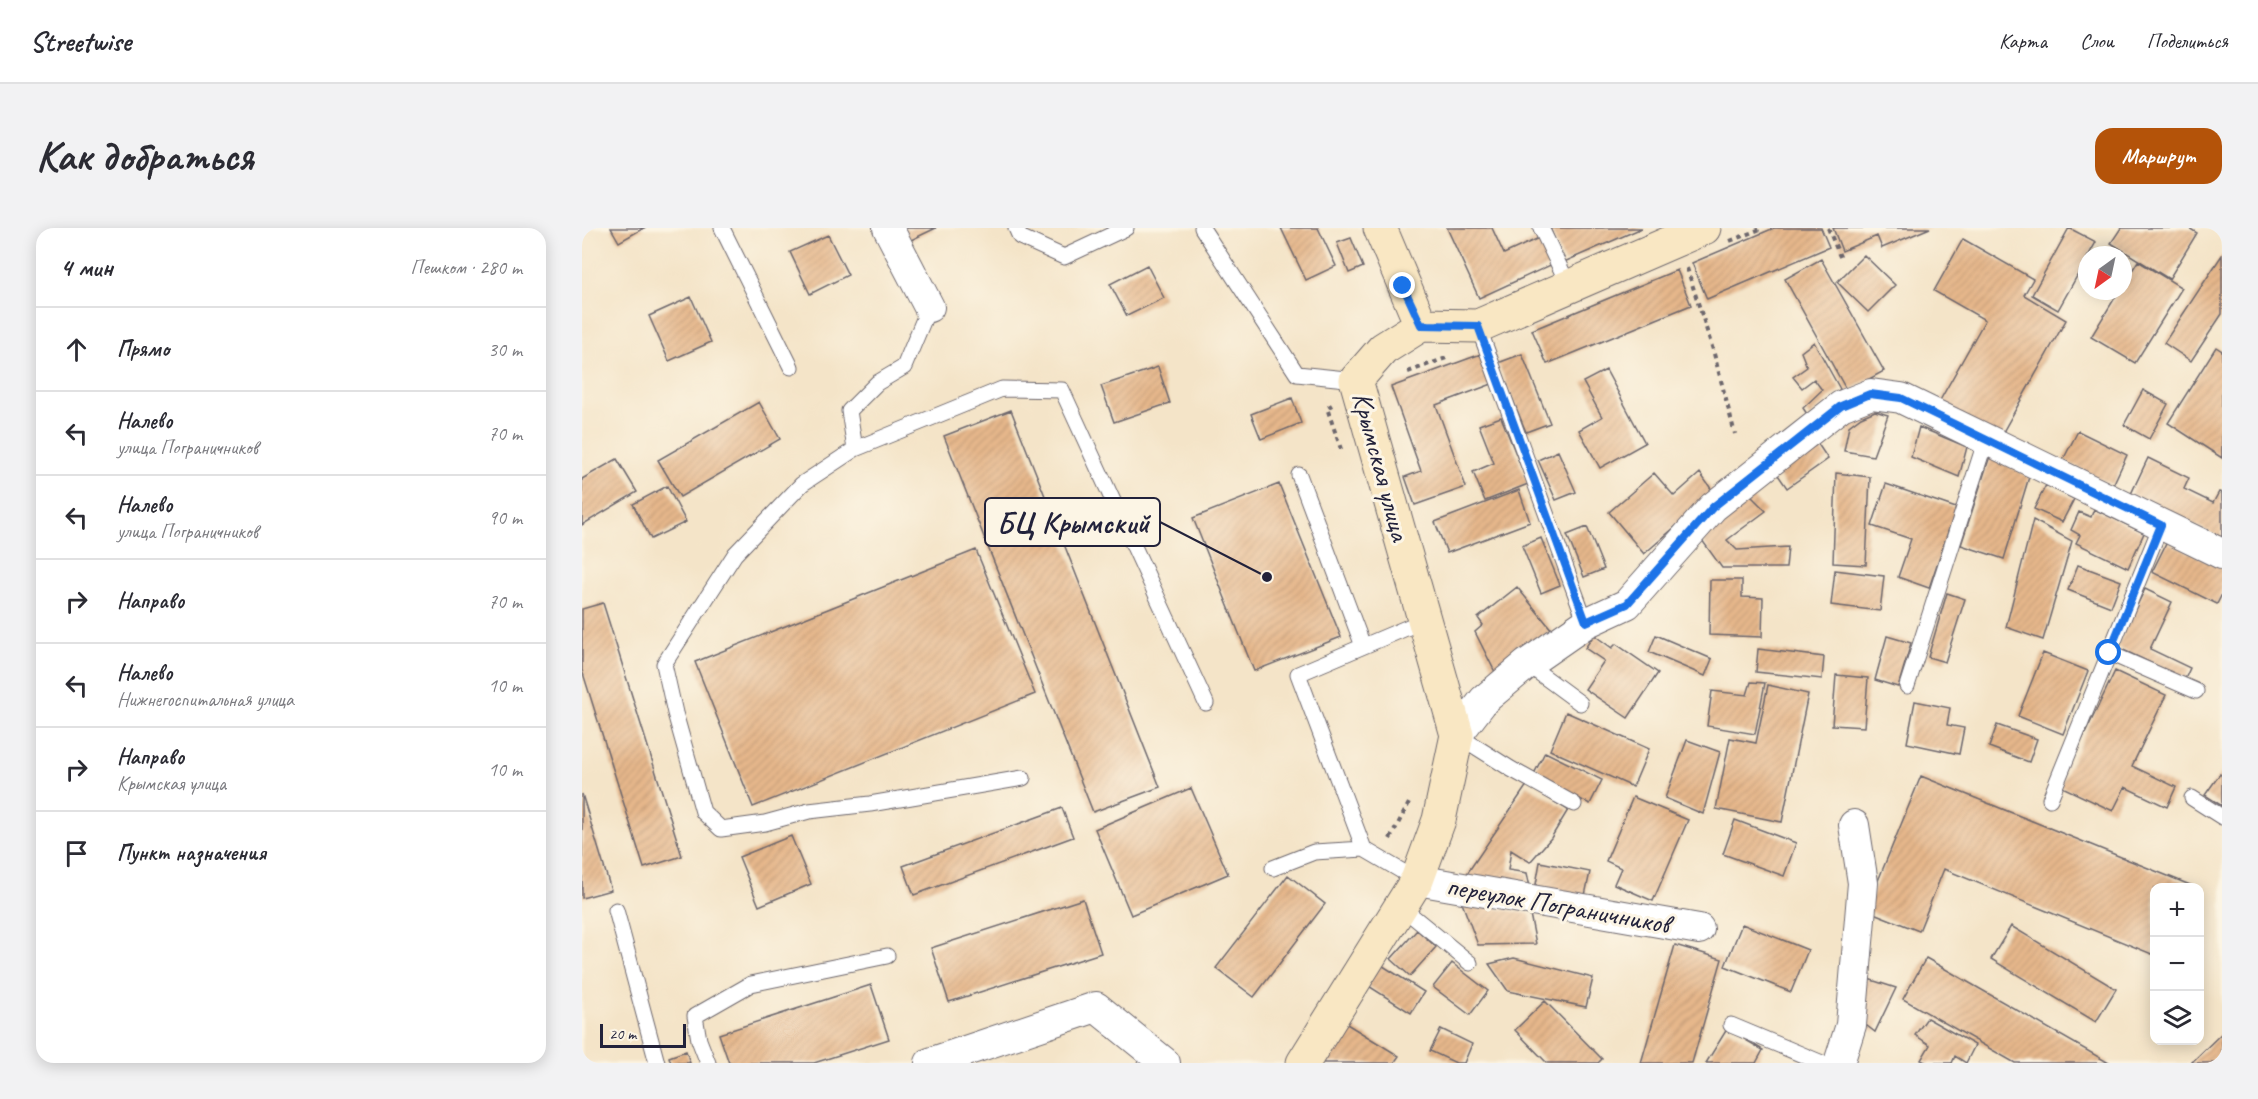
<!DOCTYPE html>
<html lang="ru">
<head>
<meta charset="utf-8">
<style>
  body { margin:0; font-family:Caveat,sans-serif; background:#f2f2f3; color:#2b2b33 }
  .controls { position:absolute; right:18px; bottom:18px; display:grid; overflow:hidden; border-radius:12px; box-shadow:0 3px 15px #0003 }
  .controls button { width:54px; height:54px; display:grid; place-items:center; padding:0; border:0; border-bottom:2px solid #e1e1e2; background:#fff; color:#2b2b33; font:30px sans-serif }
  .compass { position:absolute; left:1496px; top:18px; width:54px; height:54px; border-radius:50%; background:#fff; box-shadow:0 3px 15px #0003; rotate:213deg }
  .scale { position:absolute; left:18px; bottom:15px; width:86px; box-sizing:border-box; padding-left:6px; border:3px solid #22223b; border-top:0; font-size:16px; line-height:21px; white-space:nowrap; color:#22223b; -webkit-text-stroke:4px #fcf5e5; paint-order:stroke }
  .stop { position:absolute; width:18px; height:18px; margin:-14px; border:4px solid #1a73e8; border-radius:50%; background:#fff }
  .stop.end { background:#1a73e8; border-color:#fff; box-shadow:0 2px 6px #0008 }
  .list { margin:0; padding:0; list-style:none }
  h2 { display:flex; justify-content:space-between; align-items:center; height:78px; margin:0; padding:0 24px; font-size:26px }
  h2 small { font-size:20px; font-weight:400; color:#7c7c81 }
  .list li { display:grid; grid-template-columns:39px 1fr auto; gap:18px; align-items:center; box-sizing:border-box; height:84px; padding:0 24px; border-top:2px solid #e1e1e2 }
  .list b { display:block; font-size:22px; white-space:nowrap }
  .list p { margin:0; font-size:20px; white-space:nowrap; color:#7c7c81 }
  .list em { font-size:20px; font-style:normal; color:#7c7c81 }
  .icon { flex:none; width:33px; height:33px; fill:none; stroke:currentColor; stroke-width:2; stroke-linecap:round; stroke-linejoin:round }
  .map { position:relative; flex:none; width:1640px; height:835px; overflow:hidden; border-radius:18px }
  header { display:flex; align-items:center; gap:36px; box-sizing:border-box; height:84px; padding:0 30px; background:#fff; border-bottom:2px solid #e1e1e2 }
  header strong { font-size:28px }
  nav { display:flex; gap:33px; margin-inline-start:auto; font-size:21px }
  .intro { display:flex; align-items:center; justify-content:space-between; box-sizing:border-box; height:144px; padding:0 36px }
  h1 { margin:0; font-size:42px }
  .button { padding:15px 27px; border-radius:18px; background:#b45309; color:#fff; font-size:21px; font-weight:700 }
  main { display:flex; gap:36px; padding:0 36px }
  aside { flex:1; background:#fff; border-radius:18px; box-shadow:0 3px 15px #0003 }
  .map>svg:first-child { display:block }
  .building { fill:url(#building-hatch) }
  .lines { fill:none; stroke-linecap:round; stroke-linejoin:round }
  .lane-casing { stroke:#6c666c; stroke-width:17 }
  .street-casing { stroke:#6c666c; stroke-width:32 }
  .secondary-casing { stroke:#6c666c; stroke-width:35 }
  .path { stroke:#6c666c; stroke-width:4; stroke-dasharray:4.5 4.5; stroke-linecap:butt }
  .lane { stroke:#fff; stroke-width:15 }
  .street { stroke:#fff; stroke-width:30 }
  .secondary { stroke:#f9e7c3; stroke-width:33 }
  .route { stroke:#1a73e8; stroke-width:8 }
  .labels { text-anchor:middle; stroke-width:6; stroke-linejoin:round; paint-order:stroke }
  .street-label { font-size:28px; fill:#22223b; stroke:#fcf5e5 }
  .leader { fill:none; stroke:#22223b; stroke-width:2 }
  .callout-dot { fill:#22223b; stroke:#fcf5e5; stroke-width:2 }
  .callout { fill:#fcf5e5; stroke:#22223b; stroke-width:2 }
  .callout-label { font-size:30px; text-anchor:middle; font-weight:bold; fill:#22223b }
</style>
</head>
<body>
<header>
<strong>Streetwise</strong>
<nav><a>Карта</a><a>Слои</a><a>Поделиться</a></nav>
</header>
<div class="intro"><h1>Как добраться</h1><a class="button">Маршрут</a></div>
<main>
<aside>
<h2>4 мин<small>Пешком · 280 m</small></h2>
<ul class="list">
<li><svg class="icon" aria-label="ahead" viewBox="0 0 24 24"><path d="M12 20V5M6 11l6-6 6 6"/></svg><div><b>Прямо</b></div><em>30 m</em></li>
<li><svg class="icon" aria-label="left" viewBox="0 0 24 24"><path d="M17 20v-9H6M10 6l-5 5 5 5"/></svg><div><b>Налево</b><p>улица Пограничников</p></div><em>70 m</em></li>
<li><svg class="icon" aria-label="left" viewBox="0 0 24 24"><path d="M17 20v-9H6M10 6l-5 5 5 5"/></svg><div><b>Налево</b><p>улица Пограничников</p></div><em>90 m</em></li>
<li><svg class="icon" aria-label="right" viewBox="0 0 24 24"><path d="M7 20v-9h11M14 6l5 5-5 5"/></svg><div><b>Направо</b></div><em>70 m</em></li>
<li><svg class="icon" aria-label="left" viewBox="0 0 24 24"><path d="M17 20v-9H6M10 6l-5 5 5 5"/></svg><div><b>Налево</b><p>Нижнегоспитальная улица</p></div><em>10 m</em></li>
<li><svg class="icon" aria-label="right" viewBox="0 0 24 24"><path d="M7 20v-9h11M14 6l5 5-5 5"/></svg><div><b>Направо</b><p>Крымская улица</p></div><em>10 m</em></li>
<li><svg class="icon" aria-label="arrive" viewBox="0 0 24 24"><path d="M6 21V4h12l-3 4 3 4H6"/></svg><div><b>Пункт назначения</b></div></li>
</ul>
</aside>
<div class="map">
<svg width="1640" height="835" viewBox="0 0 1640 835">
  <defs>
    <pattern id="building-hatch" width="6" height="6" patternUnits="userSpaceOnUse" patternTransform="scale(1.5)"><rect width="6" height="6" fill="#e6b78b"/><path d="M-1 1l2-2M0 6l6-6M5 7l2-2" fill="none" stroke="#c59d79"/></pattern>
  </defs>
  <rect width="100%" height="100%" fill="#fcf5e5"/>
  <filter id="ink" filterUnits="userSpaceOnUse"><feTurbulence type="fractalNoise" baseFrequency=".0167" numOctaves="2"/><feDisplacementMap in="SourceGraphic" scale="12" xChannelSelector="R" yChannelSelector="G"/><feConvolveMatrix kernelMatrix="1 2 1 2 8 2 1 2 1" color-interpolation-filters="sRGB"/></filter>
  <filter id="wash" filterUnits="userSpaceOnUse"><feTurbulence type="fractalNoise" baseFrequency=".008" numOctaves="4" result="noise"/><feDisplacementMap in="SourceGraphic" scale="24" xChannelSelector="R" yChannelSelector="G"/><feGaussianBlur stdDeviation="1.35" result="paint"/><feColorMatrix in="noise" values="0 0 0 0 0 0 0 0 0 0 0 0 0 0 0 0 0 1.4 0 .05"/><feComposite in="paint" operator="in"/></filter>
  <g filter="url(#wash)">
    <rect width="100%" height="100%" fill="#f4e4c8"/>
    <g id="blocks">
      <path class="building" d="M29,0H62L37,14Z
        M321,0H354L327,13Z
        M699,0H736L754,38L724,52Z
        M865,0H910L922,26L959,9L971,36L897,70Z
        M968,0H1060L982,34Z
        M1192,0H1239L1247,19L1125,71L1110,35Z
        M1251,0H1348L1300,20L1295,8L1260,23Z
        M1487,0L1514,14L1476,82L1450,67Z
        M1539,0H1607L1615,5L1587,51L1529,15Z
        M246,7L266,47L228,66L208,24Z
        M769,10L781,39L767,45L755,15Z
        M1381,11L1451,51L1442,67L1484,92L1417,211L1356,176L1403,92L1352,63Z
        M1282,27L1313,57L1286,84L1255,54Z
        M1640,27V86L1609,133L1582,115Z
        M1239,31L1302,143L1265,163L1203,51Z
        M1556,33L1600,60L1553,135L1509,109L1537,63H1541V57Z
        M565,37L582,70L545,88L528,56Z
        M1095,42L1109,77L965,136L950,102Z
        M109,69L129,114L87,133L67,88Z
        M1232,114L1258,161L1227,189L1221,180L1240,162L1232,151L1220,160L1211,149L1225,139L1219,124Z
        M1634,119L1640,123V230L1586,195Z
        M899,126L910,156L854,177L884,259L833,277L823,249L839,243L809,159Z
        M940,126L968,195L944,204L916,135Z
        M576,139L588,175L532,194L519,158Z
        M1024,142L1063,215L1018,240L997,202L1020,189L1001,154Z
        M1561,162L1586,176L1567,211L1542,197Z
        M710,170L719,195L679,211L669,186Z
        M177,174L198,211L98,269L76,232Z
        M429,182L578,559L511,584L362,208Z
        M1293,183L1306,187L1291,228L1262,223L1267,198L1279,189Z
        M919,189L946,256L903,273L891,244L912,235L897,197Z
        M1337,199L1385,219L1377,249L1329,229Z
        M1496,203L1545,227L1531,257L1481,232Z
        M1236,216L1246,231L1205,260L1194,244Z
        M976,223L994,264L974,272L956,232Z
        M1408,228L1447,249L1422,331L1379,317Z
        M1566,230L1607,250L1602,261L1631,275L1637,264L1640,265V310L1549,266Z
        M35,231L55,264L0,297V251Z
        M1072,245L1092,268L1118,245L1132,265L1062,326L1027,284Z
        M1254,245L1288,249L1284,337L1251,335Z
        M697,256L759,409L672,443L611,290Z
        M1304,256L1374,280L1347,360L1316,349L1329,311L1290,298Z
        M1464,257L1492,271L1480,294L1452,281Z
        M85,258L104,294L69,311L51,276Z
        M937,262L948,294L865,325L853,294Z
        M1167,266L1184,283L1145,312L1155,322L1206,319L1204,340H1140L1117,308Z
        M1512,281L1562,305L1546,340L1494,315L1498,307L1489,302L1497,284L1509,289Z
        M1451,292L1490,313L1461,412L1424,399Z
        M1005,299L1022,341L1002,349L985,307Z
        M959,310L978,357L959,365L940,318Z
        M1585,314L1640,340V366L1635,376L1570,344Z
        M394,322L453,466L171,579L113,434Z
        M1496,337L1539,353L1529,379L1486,362Z
        M1253,342L1302,348L1298,383L1249,377Z
        M1128,352H1160V369L1181,370L1180,409L1127,407Z
        M935,359L970,402L914,446L893,404L901,397L896,390Z
        M1563,361L1590,374L1568,421L1608,440L1603,451L1535,419Z
        M1365,365L1383,371L1363,434L1346,429Z
        M21,375L100,628L62,640L0,442V381Z
        M1012,407L1030,420L1034,416L1076,445L1046,490L1003,461L1022,433L1003,420Z
        M1074,407L1130,431L1123,448L1067,424Z
        M1305,408L1329,415L1316,459L1293,452Z
        M1176,421L1242,429L1240,451L1174,444Z
        M1461,425L1506,443L1481,506L1436,488Z
        M1533,443L1584,467L1550,538L1594,559L1585,579L1543,559L1531,583L1478,558Z
        M1254,447L1286,450L1282,499L1250,497Z
        M1169,454L1183,455L1173,506L1125,498L1130,463L1165,467Z
        M1186,457L1226,466L1200,594L1134,581L1148,510L1174,515Z
        M1333,473L1368,480L1365,497L1382,500L1377,526L1325,515Z
        M984,484L1067,521L1051,559L968,522Z
        M1415,497L1455,511L1447,534L1407,519Z
        M1105,512L1138,524L1121,586L1083,570Z
        M963,524L1020,552L1008,576L951,548Z
        M1638,546L1640,548V578L1623,567Z
        M1339,548L1613,659L1572,660V727L1362,641L1337,703L1284,682Z
        M945,557L986,582L969,610L948,634L929,622L926,642L945,645L949,664L882,650Z
        M609,560L646,646L549,687L513,601Z
        M0,566L29,662L0,670Z
        M1051,569L1106,592L1071,673L1032,656L1039,640L1024,633Z
        M480,580L491,609L332,667L321,638Z
        M1153,592L1214,615L1202,648L1141,626Z
        M209,608L229,656L177,678L157,629Z
        M958,634L1008,644L1002,672L953,662Z
        M706,647L743,676L672,769L634,740Z
        M501,671L519,725L367,774L349,720Z
        M880,675L948,686L954,716L896,717Z
        M1160,696L1226,722L1209,764L1143,738Z
        M1429,698L1534,761L1514,794L1409,731Z
        M835,702L854,719L828,748L809,731Z
        M1093,717L1140,731L1110,835H1059Z
        M932,730L1011,750L1004,779L926,763L907,736Z
        M1344,730L1527,835H1433L1321,771Z
        M870,735L906,763L888,787L851,759Z
        M798,736L842,764L829,785L785,757Z
        M1283,750L1314,760L1293,804L1276,791Z
        M289,757L307,811L232,835H147L137,806Z
        M963,773L1020,831L1016,835H965L933,802Z
        M1345,790L1393,817L1384,835L1373,828L1370,835H1345L1339,832L1348,817L1333,807Z
        M760,793L817,828L812,835H733Z
        M859,801L890,816L882,835H874L848,823Z
        M1145,801L1181,822L1174,835H1124Z
        M1640,805V835H1609Z
        M104,823L108,835H89L87,829Z"/>
    </g>
  </g>
  <g filter="url(#ink)">
    <use href="#blocks" fill-opacity="0" stroke="#6c666c" stroke-width="1.5"/>
    <g class="lines">
      <defs>
        <path id="lane" d="M140,0L209,139
          M434,0L438,9L482,29L544,0
          M620,0L715,146L774,152
          M959,0L987,58
          M347,79L322,139L295,155L267,183L273,221L420,161L480,162L624,475
          M896,98L1004,395
          M273,221L220,256L153,326L82,436L93,485L121,584L139,601L183,595L227,583L288,576L441,550
          M717,247L781,418
          M1527,425L1614,463
          M945,436L998,475
          M1325,458L1404,211
          M875,507L929,541L992,576
          M1610,570L1640,589
          M1468,571L1579,297
          M782,621L716,446L843,392
          M691,640L732,624L782,621L835,652
          M818,678L888,735
          M34,682L75,835
          M1149,797L1240,835
          M126,835L117,812L113,788L169,756L305,728"/>
        <path id="street" d="M306,0L347,79
          M875,507L902,472L945,436L1004,395L1045,376L1131,279L1259,178L1289,166L1319,170L1640,326
          M835,652L1117,701
          M348,835L514,779L583,835
          M1257,835L1269,797L1281,655L1272,597"/>
        <path id="secondary" d="M798,0L839,97
          M839,97L896,98L1122,0
          M721,835L835,652L857,592L875,507L774,152L801,121L839,97"/>
      </defs>
      <use href="#lane" class="lane-casing"/>
      <use href="#street" class="street-casing"/>
      <use href="#secondary" class="secondary-casing"/>
      <path class="path" d="M1246,0L1259,31
        M1148,13L1181,0
        M1105,40L1131,122L1153,206
        M826,144L864,130
        M750,177L745,180L760,224
        M808,611L827,575"/>
      <use href="#lane" class="lane"/>
      <use href="#street" class="street"/>
      <use href="#secondary" class="secondary"/>
    </g>
  </g>
  <g class="lines" filter="url(#ink)">
    <path class="route" d="M821,58L839,97L896,98L1004,394L1045,376L1131,279L1259,178L1288,166L1319,170L1579,297L1527,425"/>
  </g>
  <g class="labels">
    <g class="street-label">
      <text transform="translate(800 238) rotate(75)" y="10">Крымская улица</text>
      <text transform="translate(976 676) rotate(10)" y="10">переулок Пограничников</text>
    </g>
  </g>
  <path class="leader" d="M685 349L578 294"/>
  <circle class="callout-dot" cx="685" cy="349" r="6"/>
  <rect class="callout" x="403" y="270" width="175" height="48" rx="6"/>
  <g class="callout-label">
    <text x="491" y="305">БЦ Крымский</text>
  </g>
</svg>
<div class="controls">
<button>+</button>
<button>−</button>
<button><svg class="icon" aria-label="layers" viewBox="0 0 24 24"><path d="M12 4l9 5-9 5-9-5zM3 14l9 5 9-5"/></svg></button>
</div>
<svg class="compass" viewBox="-18 -18 36 36"><path d="M0-13l5 13h-10z" fill="#e53935"/><path d="M0 13l5-13h-10z" fill="#7c7c81"/></svg>
<div class="scale">20 m</div>
<div class="stop" style="left:1527px;top:425px"></div>
<div class="stop end" style="left:821px;top:58px"></div>
</div>
</main>
</body>
</html>
